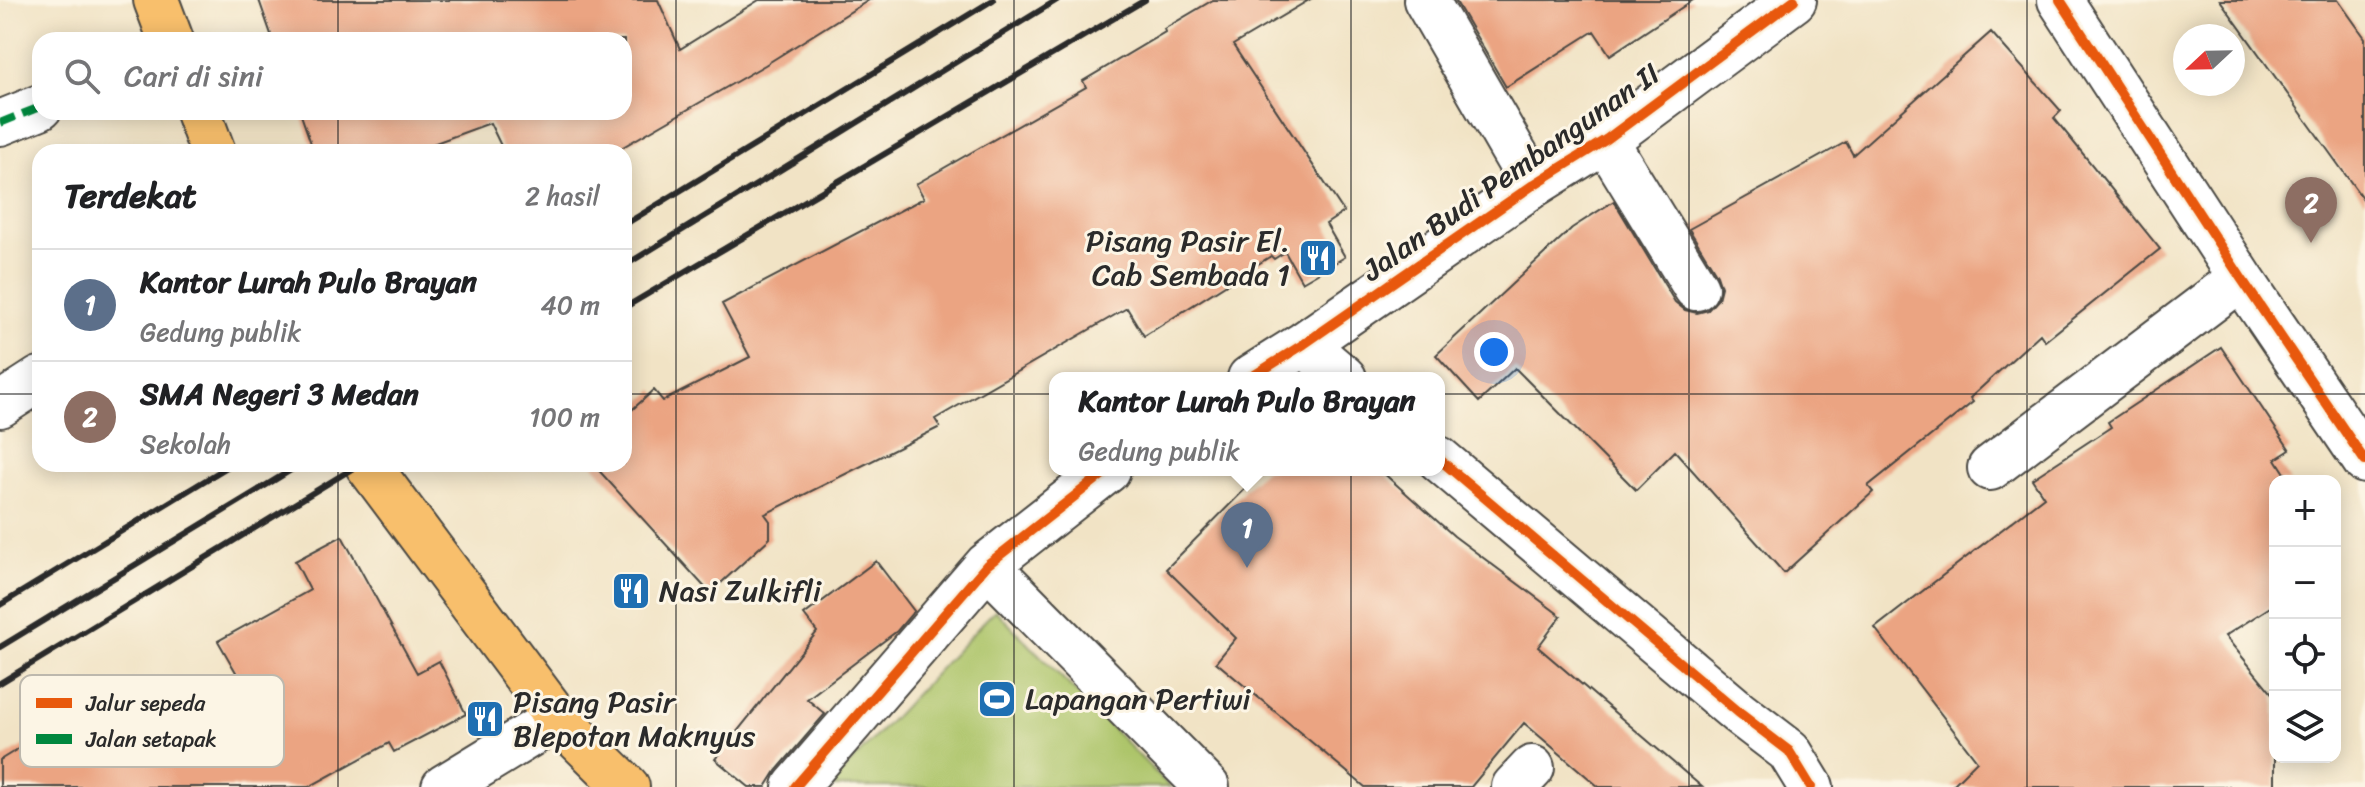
<!DOCTYPE html>
<html lang="id">
<head>
<meta charset="utf-8">
<style>
  body { margin:0; font-family:Sriracha,sans-serif; background:#f2f2f2; color:#202124 }
  .controls { position:absolute; right:24px; bottom:24px; display:grid; overflow:hidden; border-radius:16px; box-shadow:0 4px 20px #0003 }
  .controls button { width:72px; height:72px; display:grid; place-items:center; padding:0; border:0; border-bottom:2px solid #e0e0e0; background:#fff; color:#202124; font:40px sans-serif }
  .compass { position:absolute; left:2173px; top:24px; width:72px; height:72px; border-radius:50%; background:#fff; box-shadow:0 4px 20px #0003; rotate:248deg }
  .you { position:absolute; left:1494px; top:352px; width:28px; height:28px; margin:-20px; border:6px solid #fff; border-radius:50%; background:#1a73e8; box-shadow:0 0 0 12px #1a73e833 }
  .badge { display:grid; place-items:center; width:52px; height:52px; border-radius:50%; background:#db2777; color:#fff; font-size:26px; font-weight:700 }
  .pin { position:absolute; translate:-50% -66px; filter:drop-shadow(0 2px 4px #0008) }
  .pin::after { content:''; position:absolute; top:42px; width:28px; height:24px; background:inherit; clip-path:polygon(0 0,100% 0,50% 100%) }
  .popup { position:absolute; left:1049px; top:372px; width:396px; height:104px; box-sizing:border-box; display:grid; place-content:center; border-radius:16px; background:#fff; filter:drop-shadow(0 2px 6px #0005); font-size:26px; white-space:nowrap; color:#757577 }
  .popup b { font-size:30px; color:#202124 }
  .popup::after { content:''; position:absolute; left:50%; top:100%; margin-left:-16px; border:16px solid transparent; border-top-color:#fff }
  .list { margin:0; padding:0; list-style:none }
  h2 { display:flex; justify-content:space-between; align-items:center; height:104px; margin:0; padding:0 32px; font-size:34px }
  h2 small { font-size:26px; font-weight:400; color:#757577 }
  .list li { display:grid; grid-template-columns:52px 1fr auto; gap:24px; align-items:center; box-sizing:border-box; height:112px; padding:0 32px; border-top:2px solid #e0e0e0 }
  .list b { display:block; font-size:30px; white-space:nowrap }
  .list p { margin:0; font-size:26px; white-space:nowrap; color:#757577 }
  .list em { font-size:26px; font-style:normal; color:#757577 }
  .icon { flex:none; width:44px; height:44px; fill:none; stroke:currentColor; stroke-width:2; stroke-linecap:round; stroke-linejoin:round }
  .map { position:relative; flex:none; width:2365px; height:787px; overflow:hidden }
  .search { position:absolute; background:#fff; box-shadow:0 4px 20px #0003; left:32px; top:32px; width:600px; height:88px; display:flex; align-items:center; gap:20px; box-sizing:border-box; padding:0 28px; border-radius:24px; color:#757577; font-size:30px }
  .panel { position:absolute; background:#fff; box-shadow:0 4px 20px #0003; left:32px; top:144px; width:600px; height:328px; border-radius:24px }
  .map>svg:first-child { display:block }
  .green { fill:#adc56a; stroke:#6c784a; stroke-width:2 }
  .building { fill:#eba482 }
  .lines { fill:none; stroke-linecap:round; stroke-linejoin:round }
  .minor-casing { stroke:#494742; stroke-width:48 }
  .major-casing { stroke:#494742; stroke-width:48 }
  .minor { stroke:#fff; stroke-width:44 }
  .major { stroke:#f8bf6c; stroke-width:44 }
  .rail { stroke:#2b2b2b; stroke-width:6 }
  .quiet { stroke:#00873e; stroke-width:8; stroke-dasharray:16 8; stroke-linecap:butt }
  .cycleway-casing { stroke:#fcf5e5; stroke-width:15 }
  .cycleway { stroke:#e8590c; stroke-width:10 }
  .grid { fill:none; stroke:#2b2b2b; stroke-width:2; stroke-opacity:0.55 }
  .labels { text-anchor:middle; stroke-width:6; stroke-linejoin:round; paint-order:stroke }
  .street-label { font-size:30px; fill:#2b2b2b; stroke:#fcf5e5 }
  .poi-label { font-size:30px; fill:#2b2b2b; stroke:#fcf5e5; text-anchor:start }
  .key { fill:#fcf5e5; stroke:#bdb8ad; stroke-width:2 }
  .key-label { font-size:22px; fill:#2b2b2b }
</style>
</head>
<body>
<div class="map">
<svg width="2365" height="787" viewBox="0 0 2365 787">
  <rect width="100%" height="100%" fill="#fcf5e5"/>
  <filter id="ink" filterUnits="userSpaceOnUse"><feTurbulence type="fractalNoise" baseFrequency=".0125" numOctaves="2"/><feDisplacementMap in="SourceGraphic" scale="16" xChannelSelector="R" yChannelSelector="G"/><feConvolveMatrix kernelMatrix="1 2 1 2 8 2 1 2 1" color-interpolation-filters="sRGB"/></filter>
  <filter id="wash" filterUnits="userSpaceOnUse"><feTurbulence type="fractalNoise" baseFrequency=".006" numOctaves="4" result="noise"/><feDisplacementMap in="SourceGraphic" scale="32" xChannelSelector="R" yChannelSelector="G"/><feGaussianBlur stdDeviation="1.8" result="paint"/><feColorMatrix in="noise" values="0 0 0 0 0 0 0 0 0 0 0 0 0 0 0 0 0 1.4 0 .05"/><feComposite in="paint" operator="in"/></filter>
  <g filter="url(#wash)">
    <rect width="100%" height="100%" fill="#f1e3c5"/>
    <path class="green" d="M995,610L1170,787H828Z"/>
    <g id="blocks">
      <path class="building" d="M259,0H658L680,49L759,0H869L765,65L614,152H504L490,123L411,152H314L300,112H624V40H273Z
        M1213,0H1309L1233,45L1344,212L1326,224L1345,257L1302,282L1285,252L1274,259L1271,256L1144,336L1127,308L935,419L940,427L765,514L770,521V538L710,593L593,464H624V417L654,390L663,401L750,357L722,304L924,198L916,184L1086,87L1083,81L1165,32L1164,29Z
        M1455,0H1693L1610,55L1594,31L1506,87Z
        M2220,0H2338L2365,38V202Z
        M1991,32L2061,111L2054,118L2160,249L2045,341L2040,334L1970,398L1973,402L1868,486L1873,492L1784,573L1675,451L1636,490L1515,368L1479,402L1436,355L1572,228L1614,201L1675,302L1685,310L1697,313L1708,310L1718,299L1721,287L1717,275L1689,229L1846,142L1853,155Z
        M2221,347L2290,450L2276,459L2290,481H2275V604L2225,636L2275,697V787H1951L1977,761L1875,628L2044,497L2032,479L2111,427L2108,422Z
        M1264,470H1380L1454,536L1561,616L1538,647L1702,787H1599L1524,723L1471,787H1365L1216,662L1236,638L1166,569Z
        M342,536L417,673L439,661L466,714L394,752L389,743L309,787H0V760L107,694L138,743L241,681L218,641L310,590L295,561Z
        M876,561L914,611L897,631L807,699L825,714L776,771L766,787H749L715,759L817,632L804,615Z"/>
    </g>
  </g>
  <g filter="url(#ink)">
    <use href="#blocks" fill-opacity="0" stroke="#494742" stroke-width="2"/>
    <g class="lines">
      <defs>
        <path id="minor" d="M1426,0L1533,185
          M2060,0L2241,278L2365,461
          M0,123L40,107
          M1607,139L1618,161L1696,288
          M1304,344L1344,378
          M1250,378L1304,344L1533,185L1607,139L1794,0
          M0,405L40,379
          M1439,459L1738,712L1789,751L1811,787
          M1990,468L2241,278
          M987,565L1207,787
          M444,787L557,718
          M795,787L987,565L1108,470
          M1514,787L1532,768"/>
        <path id="major" d="M156,0L171,40
          M198,112L213,152
          M367,464L557,718L627,787"/>
      </defs>
      <use href="#minor" class="minor-casing"/>
      <use href="#major" class="major-casing"/>
      <use href="#minor" class="minor"/>
      <use href="#major" class="major"/>
      <path class="rail" d="M624,225L993,0
        M624,266L1057,0
        M624,308L1145,0
        M0,605L232,464
        M0,647L301,464
        M0,683L360,464"/>
      <path class="quiet" d="M0,123L40,107"/>
      <defs>
        <path id="cycleway" d="M2060,0L2241,278L2365,461
          M1250,378L1304,344L1533,185L1607,139L1794,0
          M1439,459L1738,712L1789,751L1811,787
          M795,787L987,565L1108,470"/>
      </defs>
      <use href="#cycleway" class="cycleway-casing"/>
      <use href="#cycleway" class="cycleway"/>
    </g>
  </g>
  <path class="grid" d="M338,0V40M676,0V787M1014,0V787M1351,0V787M1689,0V787M2027,0V787M338,112V152M0,394H40M624,394H2365M338,464V787"/>
  <defs>
    <symbol id="restaurant-square" viewBox="-11 -11 22 22"><rect x="-9" y="-9" width="18" height="18" rx="4" fill="#1f6fb2" stroke="#fcf5e5"/><path d="M-5-6h1v4h1v-4h1v4h1v-4h1v5L-1.5 .5V6h-2V.5L-5-1ZM5-6V6H3V1.5H1.5Q1.5-4 5-6Z" fill="#fff"/></symbol>
    <symbol id="stadium-square" viewBox="-11 -11 22 22"><rect x="-9" y="-9" width="18" height="18" rx="4" fill="#1f6fb2" stroke="#fcf5e5"/><path d="M0-5a6.5 5 0 1 0 0 10a6.5 5 0 1 0 0-10ZM-3.5-1.8h7v3.6h-7Z" fill="#fff"/></symbol>
  </defs>
  <g fill-rule="evenodd">
    <use href="#restaurant-square" x="1296" y="236" width="44" height="44"/>
    <use href="#restaurant-square" x="609" y="569" width="44" height="44"/>
    <use href="#stadium-square" x="975" y="677" width="44" height="44"/>
    <use href="#restaurant-square" x="463" y="697" width="44" height="44"/>
  </g>
  <g class="labels">
    <g class="street-label">
      <text transform="translate(1511 172) rotate(-35)" y="10">Jalan Budi Pembangunan II</text>
    </g>
    <g class="poi-label">
      <text x="1290" y="251" text-anchor="end">Pisang Pasir El.<tspan x="1290" dy="34">Cab Sembada 1</tspan></text>
      <text x="659" y="601">Nasi Zulkifli</text>
      <text x="1025" y="709">Lapangan Pertiwi</text>
      <text x="513" y="712">Pisang Pasir<tspan x="513" dy="34">Blepotan Maknyus</tspan></text>
    </g>
  </g>
  <rect x="20" y="675" width="264" height="92" rx="12" class="key"/>
  <rect x="36" y="698" width="36" height="10" fill="#e8590c"/>
  <rect x="36" y="734" width="36" height="10" fill="#00873e"/>
  <g class="key-label">
    <text x="86" y="711">Jalur sepeda</text>
    <text x="86" y="747">Jalan setapak</text>
  </g>
</svg>
<div class="controls">
<button>+</button>
<button>−</button>
<button><svg class="icon" aria-label="locate" viewBox="0 0 24 24"><circle cx="12" cy="12" r="6"/><path d="M12 2v4M12 18v4M2 12h4M18 12h4"/></svg></button>
<button><svg class="icon" aria-label="layers" viewBox="0 0 24 24"><path d="M12 4l9 5-9 5-9-5zM3 14l9 5 9-5"/></svg></button>
</div>
<svg class="compass" viewBox="-18 -18 36 36"><path d="M0-13l5 13h-10z" fill="#e53935"/><path d="M0 13l5-13h-10z" fill="#757577"/></svg>
<div class="you"></div>
<div class="pin badge" style="left:1247px;top:568px;background:#5c6f8a">1</div>
<div class="popup"><b>Kantor Lurah Pulo Brayan</b>Gedung publik</div>
<div class="pin badge" style="left:2311px;top:243px;background:#8d6e63">2</div>
<div class="search"><svg class="icon" aria-label="search" viewBox="0 0 24 24"><circle cx="10" cy="10" r="6"/><path d="M15 15l6 6"/></svg>Cari di sini</div>
<section class="panel">
<h2>Terdekat<small>2 hasil</small></h2>
<ul class="list">
<li><span class="badge" style="background:#5c6f8a">1</span><div><b>Kantor Lurah Pulo Brayan</b><p>Gedung publik</p></div><em>40 m</em></li>
<li><span class="badge" style="background:#8d6e63">2</span><div><b>SMA Negeri 3 Medan</b><p>Sekolah</p></div><em>100 m</em></li>
</ul>
</section>
</div>
</body>
</html>
